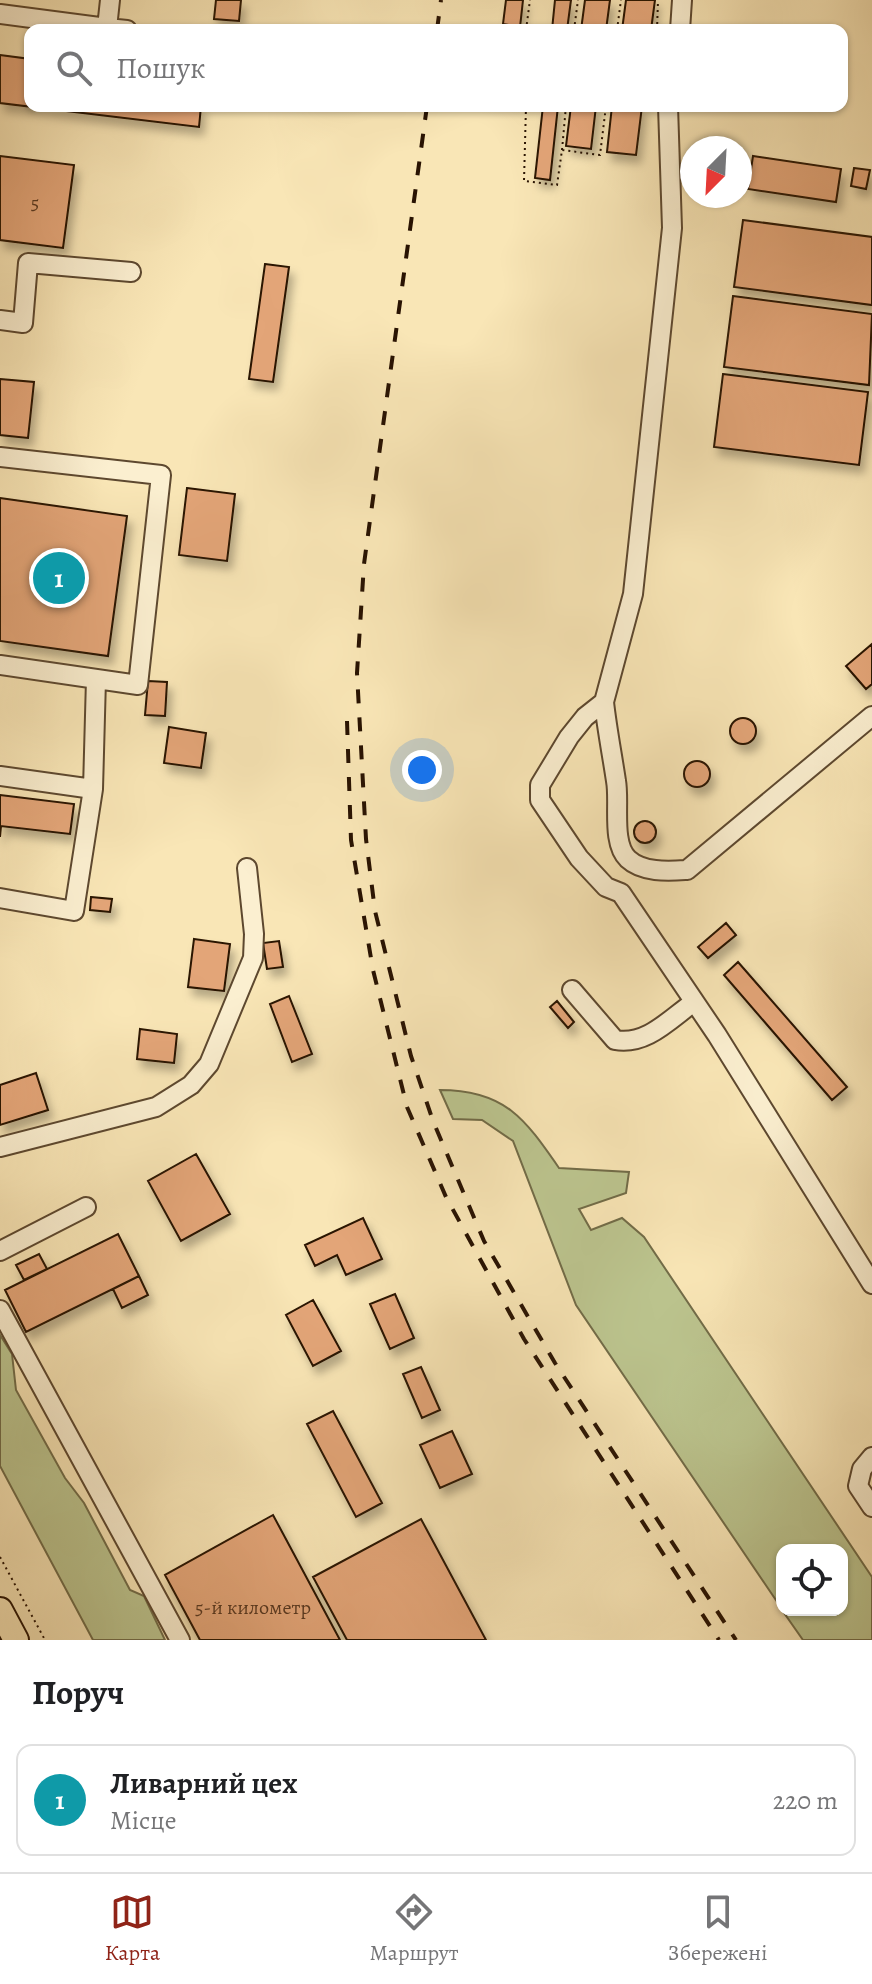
<!DOCTYPE html>
<html lang="uk">
<head>
<meta charset="utf-8">
<style>
  body { margin:0; font-family:Alegreya,serif; background:#f2f2f2; color:#202124 }
  .controls { position:absolute; right:24px; bottom:24px; display:grid; overflow:hidden; border-radius:16px; box-shadow:0 2px 6px #0004 }
  .controls button { width:72px; height:72px; display:grid; place-items:center; padding:0; border:0; border-bottom:2px solid #e0e0e0; background:#fff; color:#202124; font:40px sans-serif }
  .compass { position:absolute; left:680px; top:136px; width:72px; height:72px; border-radius:50%; background:#fff; box-shadow:0 2px 6px #0004; rotate:204deg }
  .you { position:absolute; left:422px; top:770px; width:28px; height:28px; margin:-20px; border:6px solid #fff; border-radius:50%; background:#1a73e8; box-shadow:0 0 0 12px #1a73e833 }
  .badge { display:grid; place-items:center; width:52px; height:52px; border-radius:50%; background:#8f2418; color:#fff; font-size:26px; font-weight:700 }
  .pin { position:absolute; translate:-50% -50%; border:4px solid #fff; box-shadow:0 2px 8px #0006 }
  .list { margin:0; padding:0; list-style:none }
  h2 { display:flex; justify-content:space-between; align-items:center; height:104px; margin:0; padding:0 32px; font-size:34px }
  h2 small { font-size:26px; font-weight:400; color:#757577 }
  .list li { display:grid; grid-template-columns:52px 1fr auto; gap:24px; align-items:center; box-sizing:border-box; height:112px; margin:0 16px 16px; padding:0 16px; border:2px solid #e0e0e0; border-radius:16px }
  .list b { display:block; font-size:30px; white-space:nowrap }
  .list p { margin:0; font-size:26px; white-space:nowrap; color:#757577 }
  .list em { font-size:26px; font-style:normal; color:#757577 }
  .icon { flex:none; width:44px; height:44px; fill:none; stroke:currentColor; stroke-width:2; stroke-linecap:round; stroke-linejoin:round }
  .map { position:relative; flex:none; width:872px; height:1640px; overflow:hidden }
  .search { position:absolute; background:#fff; box-shadow:0 2px 6px #0004; left:24px; right:24px; top:24px; height:88px; display:flex; align-items:center; gap:20px; box-sizing:border-box; padding:0 28px; border-radius:16px; color:#757577; font-size:30px }
  .sheet { height:232px; background:#fff }
  nav { display:flex; justify-content:space-around; align-items:center; box-sizing:border-box; height:112px; border-top:2px solid #e0e0e0; background:#fff; font-size:22px; color:#757577 }
  nav a { display:grid; justify-items:center; gap:4px }
  nav .on { color:#8f2418 }
  .map>svg:first-child { display:block }
  .green { fill:#bcc58f; stroke:#726c48; stroke-width:2 }
  .building { fill:#e3a578; stroke:#291302; stroke-width:2; filter:url(#shadow) }
  .lines { fill:none; stroke-linecap:round; stroke-linejoin:round }
  .minor-casing { stroke:#5d482f; stroke-width:22 }
  .major-casing { stroke:#291302; stroke-width:28 }
  .path { stroke:#291302; stroke-width:2; stroke-dasharray:2 4; stroke-linecap:butt }
  .minor { stroke:#fbefd0; stroke-width:18 }
  .major { stroke:#f9e6b6; stroke-width:24 }
  .rail { stroke:#291302; stroke-width:4; stroke-dasharray:14 14; stroke-linecap:butt }
  .labels { text-anchor:middle; stroke-width:7; stroke-linejoin:round; paint-order:stroke }
  .number-label { font-size:20px; fill:#583820 }
</style>
</head>
<body>
<div class="map">
<svg width="872" height="1640" viewBox="0 0 872 1640">
  <defs>
    <filter id="shadow"><feDropShadow dx="4.5" dy="8" stdDeviation="4" flood-color="#0004"/></filter>
  </defs>
  <rect width="100%" height="100%" fill="#f9e6b6"/>
  <filter id="stains"><feTurbulence type="fractalNoise" baseFrequency=".0025" numOctaves="4"/><feColorMatrix values="0 0 0 0 .2 0 0 0 0 .09 0 0 0 0 .02 0 0 0 .5 -.17"/></filter>
  <radialGradient id="worn" r=".72"><stop offset=".6" stop-color="#630" stop-opacity="0"/><stop offset="1" stop-color="#630" stop-opacity=".3"/></radialGradient>
  <path class="green" d="M440,1090C505,1090 525,1119 559,1168L629,1172L626,1193L579,1209L591,1230L622,1218L644,1237L872,1577V1640H803L782,1610H842V1550H782V1609L576,1305L513,1141L482,1120L453,1119Z
    M0,1335L12,1354L16,1390L65,1478L84,1503L130,1590L144,1596L165,1640H93L0,1466Z"/>
  <path class="building" d="M216,0H241L239,21L214,19Z
    M506,0H523L520,27L503,24Z
    M555,0H571L567,30H552Z
    M585,0H610L606,30H581Z
    M626,0H655L651,30H622Z
    M0,55L30,59V106H201L199,127L0,103Z
    M543,106H558L550,180L535,178Z
    M571,106H596L591,149L566,146Z
    M612,106H642L636,155L607,152Z
    M0,156L74,165L63,248L0,240Z
    M753,156L841,169L836,202L748,189Z
    M854,168L870,170L866,189L851,186Z
    M743,220L872,237V305L734,287Z
    M265,264L289,267L273,382L249,379Z
    M733,296L872,314L869,385L724,367Z
    M723,374L868,392L859,465L714,447Z
    M0,379L34,382L28,438L0,435Z
    M187,488L235,494L227,561L179,555Z
    M0,498L127,516L108,656L0,641Z
    M872,644V684L866,689L846,666Z
    M148,681L167,682L165,716L145,715Z
    M730 731a13 13 0 1 1 26 0a13 13 0 1 1-26 0Z
    M169,727L206,733L201,768L164,763Z
    M684 774a13 13 0 1 1 26 0a13 13 0 1 1-26 0Z
    M0,795L74,804L70,834L1,826L0,837Z
    M634 832a11 11 0 1 1 22 0a11 11 0 1 1-22 0Z
    M91,897L112,899L110,912L90,910Z
    M726,923L736,935L708,958L698,947Z
    M194,939L230,944L224,991L188,987Z
    M279,941L283,967L267,969L263,943Z
    M738,962L847,1087L832,1100L724,975Z
    M289,996L312,1054L292,1062L270,1004Z
    M557,1001L574,1022L568,1028L550,1007Z
    M140,1029L177,1034L174,1063L137,1059Z
    M36,1073L48,1110L0,1125V1085Z
    M196,1154L230,1214L181,1241L148,1181Z
    M363,1218L382,1259L346,1275L337,1255L315,1266L305,1245Z
    M118,1234L139,1276L26,1332L5,1290Z
    M39,1254L47,1269L24,1280L16,1265Z
    M139,1276L148,1295L122,1308L113,1289Z
    M395,1294L414,1338L390,1349L370,1304Z
    M313,1300L341,1351L313,1366L286,1315Z
    M421,1367L440,1410L422,1418L403,1374Z
    M333,1411L382,1503L356,1517L307,1424Z
    M452,1431L472,1474L440,1488L420,1445Z
    M273,1515L340,1640H200L165,1575Z
    M421,1519L486,1640H347L313,1577Z"/>
  <g class="lines">
    <defs>
      <path id="minor" d="M110,0L107,28L127,30
        M0,14L107,28
        M680,30L682,0
        M668,106L672,228L633,594L604,702L585,717L569,737L540,785V800L579,858L606,887L621,893L717,1035L872,1284
        M0,320L23,323L28,263L131,272
        M0,457L161,475L138,685L0,665
        M604,702C607,729 612,754 616,781C620,802 611,843 628,859C643,873 669,871 687,870L872,716
        M0,776L93,789L96,679
        M0,898L74,911L93,789
        M572,990L615,1040C646,1046 670,1019 694,1002
        M0,1147L156,1107L191,1085L209,1064L253,958L254,934L247,868
        M0,1251L86,1207
        M0,1310L180,1640
        M872,1457L862,1469L858,1486L872,1507"/>
      <path id="major" d="M0,1610L16,1640"/>
    </defs>
    <use href="#minor" class="minor-casing"/>
    <use href="#major" class="major-casing"/>
    <path class="path" d="M526,30L530,0
      M574,30L578,0
      M617,30L621,0
      M657,30L658,0
      M526,106L524,181L557,185L562,150L600,155L606,106
      M562,150L566,106
      M0,1557L45,1640"/>
    <use href="#minor" class="minor"/>
    <use href="#major" class="major"/>
    <path class="rail" d="M437,30L441,0
      M427,106L364,564L357,673L366,839L375,911L411,1056L433,1121L484,1241L555,1363L736,1640
      M347,721L351,840L373,970L407,1107L446,1197L524,1339L719,1640"/>
  </g>
  <g class="labels">
    <g class="number-label">
      <text x="35" y="209">5</text>
      <text x="253" y="1614">5-й километр</text>
    </g>
  </g>
  <rect width="100%" height="100%" filter="url(#stains)"/>
  <rect width="100%" height="100%" fill="url(#worn)"/>
</svg>
<div class="controls">
<button><svg class="icon" aria-label="locate" viewBox="0 0 24 24"><circle cx="12" cy="12" r="6"/><path d="M12 2v4M12 18v4M2 12h4M18 12h4"/></svg></button>
</div>
<svg class="compass" viewBox="-18 -18 36 36"><path d="M0-13l5 13h-10z" fill="#e53935"/><path d="M0 13l5-13h-10z" fill="#757577"/></svg>
<div class="you"></div>
<div class="pin badge" style="left:59px;top:578px;background:#0f9aa8">1</div>
<div class="search"><svg class="icon" aria-label="search" viewBox="0 0 24 24"><circle cx="10" cy="10" r="6"/><path d="M15 15l6 6"/></svg>Пошук</div>
</div>
<section class="sheet">
<h2>Поруч<small></small></h2>
<ul class="list">
<li><span class="badge" style="background:#0f9aa8">1</span><div><b>Ливарний цех</b><p>Місце</p></div><em>220 m</em></li>
</ul>
</section>
<nav>
<a class="on"><svg class="icon" aria-label="map" viewBox="0 0 24 24"><path d="M3 6l6-2 6 2 6-2v14l-6 2-6-2-6 2zM9 4v14M15 6v14"/></svg>Карта</a>
<a><svg class="icon" aria-label="directions" viewBox="0 0 24 24"><path d="M12 3l9 9-9 9-9-9zM9 14v-3h6M13 9l2 2-2 2"/></svg>Маршрут</a>
<a><svg class="icon" aria-label="saved" viewBox="0 0 24 24"><path d="M7 4h10v16l-5-4-5 4z"/></svg>Збережені</a>
</nav>
</body>
</html>
